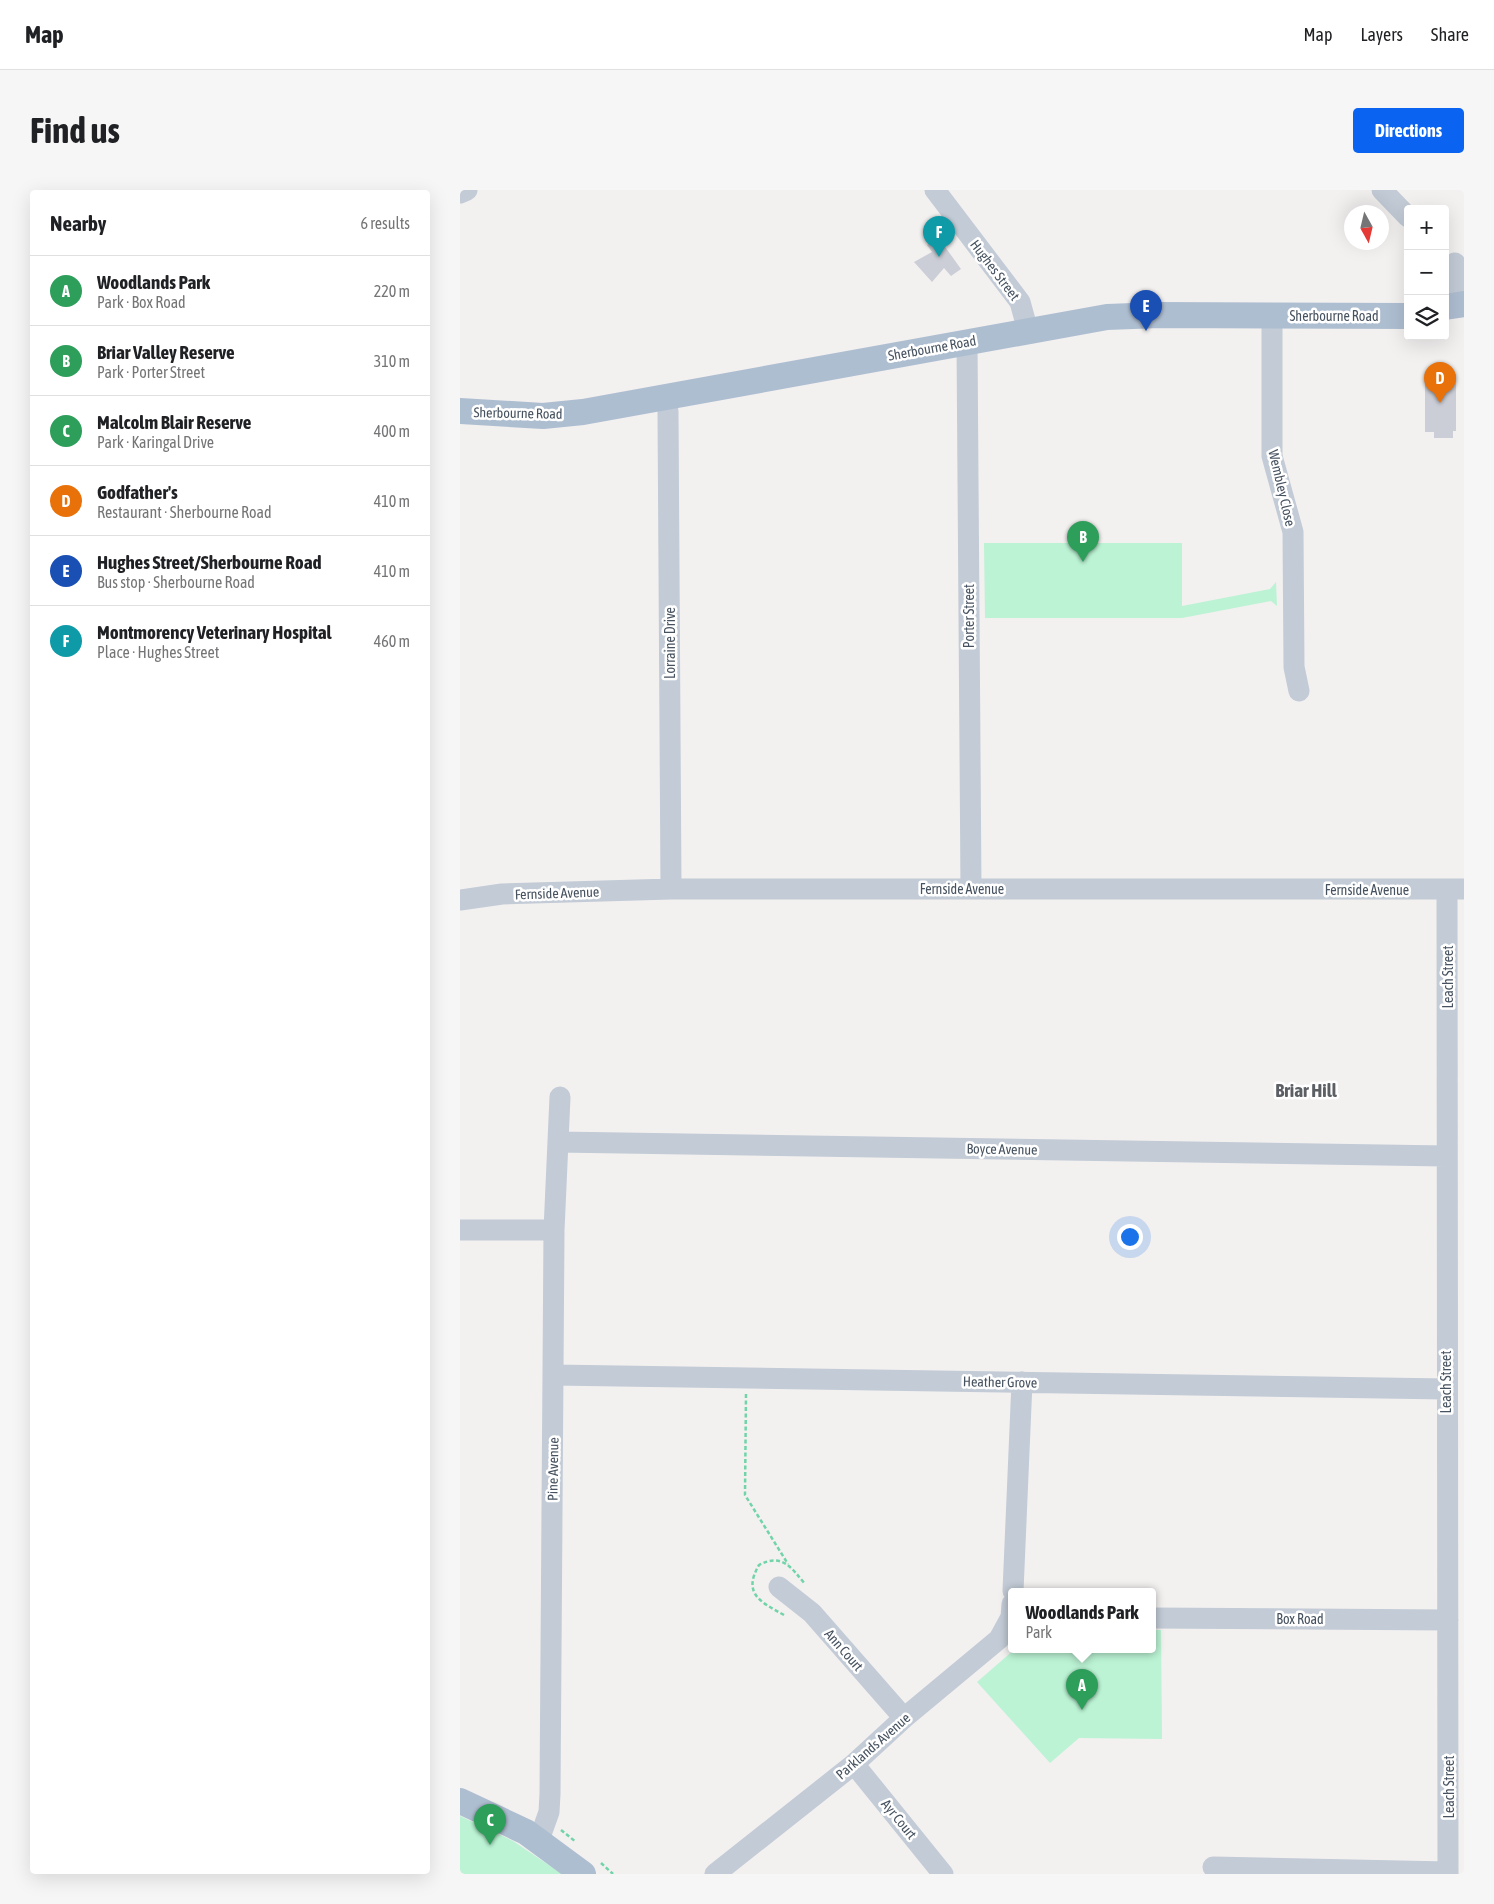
<!DOCTYPE html>
<html lang="en">
<head>
<meta charset="utf-8">
<style>
  body { margin:0; font-family:"Asap Condensed",sans-serif; background:#f6f6f6; color:#202124 }
  .controls { position:absolute; right:15px; top:15px; display:grid; overflow:hidden; border-radius:5px; box-shadow:0 5px 20px #0002 }
  .controls button { width:45px; height:45px; display:grid; place-items:center; padding:0; border:0; border-bottom:1px solid #e0e0e0; background:#fff; color:#202124; font:25px sans-serif }
  .compass { position:absolute; left:884px; top:15px; width:45px; height:45px; border-radius:50%; background:#fff; box-shadow:0 5px 20px #0002; rotate:172deg }
  .you { position:absolute; left:669px; top:1046px; width:18px; height:18px; margin:-12px; border:4px solid #fff; border-radius:50%; background:#1a73e8; box-shadow:0 0 0 8px #1a73e833 }
  .badge { display:grid; place-items:center; width:32px; height:32px; border-radius:50%; background:#0b64f1; color:#fff; font-size:16px; font-weight:700 }
  .pin { position:absolute; translate:-50% -41px; filter:drop-shadow(0 1px 2px #0008) }
  .pin::after { content:''; position:absolute; top:26px; width:18px; height:15px; background:inherit; clip-path:polygon(0 0,100% 0,50% 100%) }
  .popup { position:absolute; left:548px; top:1398px; width:148px; height:65px; box-sizing:border-box; display:grid; place-content:center; border-radius:5px; background:#fff; filter:drop-shadow(0 1px 4px #0005); font-size:16px; white-space:nowrap; color:#757577 }
  .popup b { font-size:19px; color:#202124 }
  .popup::after { content:''; position:absolute; left:50%; top:100%; margin-left:-10px; border:10px solid transparent; border-top-color:#fff }
  .list { margin:0; padding:0; list-style:none }
  h2 { display:flex; justify-content:space-between; align-items:center; height:65px; margin:0; padding:0 20px; font-size:21px }
  h2 small { font-size:16px; font-weight:400; color:#757577 }
  .list li { display:grid; grid-template-columns:32px 1fr auto; gap:15px; align-items:center; box-sizing:border-box; height:70px; padding:0 20px; border-top:1px solid #e0e0e0 }
  .list b { display:block; font-size:19px; white-space:nowrap }
  .list p { margin:0; font-size:16px; white-space:nowrap; color:#757577 }
  .list em { font-size:16px; font-style:normal; color:#757577 }
  .icon { flex:none; width:28px; height:28px; fill:none; stroke:currentColor; stroke-width:2; stroke-linecap:round; stroke-linejoin:round }
  .map { position:relative; flex:none; width:1004px; height:1684px; overflow:hidden; border-radius:5px }
  header { display:flex; align-items:center; gap:30px; box-sizing:border-box; height:70px; padding:0 25px; background:#fff; border-bottom:1px solid #e0e0e0 }
  header strong { font-size:24px }
  nav { display:flex; gap:28px; margin-inline-start:auto; font-size:18px }
  .intro { display:flex; align-items:center; justify-content:space-between; box-sizing:border-box; height:120px; padding:0 30px }
  h1 { margin:0; font-size:35px }
  .button { padding:12px 22px; border-radius:5px; background:#0b64f1; color:#fff; font-size:18px; font-weight:700 }
  main { display:flex; gap:30px; padding:0 30px }
  aside { flex:1; background:#fff; border-radius:5px; box-shadow:0 5px 20px #0002 }
  .map>svg:first-child { display:block }
  .green { fill:#bbf3d4 }
  .building { fill:#cbced6 }
  .lines { fill:none; stroke-linecap:round; stroke-linejoin:round }
  .path { stroke:#70d4a8; stroke-width:2.5; stroke-dasharray:4 2.5; stroke-linecap:butt }
  .minor { stroke:#c2cbd6; stroke-width:21 }
  .major { stroke:#aebed1; stroke-width:26 }
  .labels { text-anchor:middle; stroke-width:5; stroke-linejoin:round; paint-order:stroke }
  .street-label { font-size:14px; fill:#46525f; stroke:#fff }
  .district-label { font-size:19px; font-weight:bold; fill:#5c6065; stroke:#fff }
</style>
</head>
<body>
<header>
<strong>Map</strong>
<nav><a>Map</a><a>Layers</a><a>Share</a></nav>
</header>
<div class="intro"><h1>Find us</h1><a class="button">Directions</a></div>
<main>
<aside>
<h2>Nearby<small>6 results</small></h2>
<ul class="list">
<li><span class="badge" style="background:#2e9e5b">A</span><div><b>Woodlands Park</b><p>Park · Box Road</p></div><em>220 m</em></li>
<li><span class="badge" style="background:#2e9e5b">B</span><div><b>Briar Valley Reserve</b><p>Park · Porter Street</p></div><em>310 m</em></li>
<li><span class="badge" style="background:#2e9e5b">C</span><div><b>Malcolm Blair Reserve</b><p>Park · Karingal Drive</p></div><em>400 m</em></li>
<li><span class="badge" style="background:#e8710a">D</span><div><b>Godfather's</b><p>Restaurant · Sherbourne Road</p></div><em>410 m</em></li>
<li><span class="badge" style="background:#1a4fb4">E</span><div><b>Hughes Street/Sherbourne Road</b><p>Bus stop · Sherbourne Road</p></div><em>410 m</em></li>
<li><span class="badge" style="background:#0f9aa8">F</span><div><b>Montmorency Veterinary Hospital</b><p>Place · Hughes Street</p></div><em>460 m</em></li>
</ul>
</aside>
<div class="map">
<svg width="1004" height="1684" viewBox="0 0 1004 1684">
  <rect width="100%" height="100%" fill="#f3f0f0"/>
  <path class="green" d="M524,353H722V416L810,399L816,392L817,416L811,411L722,428H525Z
    M692,1440H701L702,1549L619,1548L590,1573L517,1492L555,1459H692Z
    M0,1626L53,1651L102,1684H0Z"/>
  <path class="building" d="M478,47L501,79L491,86L484,78L472,92L454,72L472,62L467,55Z
    M965,184H996V241H993V248H974V242H965Z"/>
  <g class="lines">
    <path class="path" d="M286,1204L285,1305L328,1374
      M324,1425C301,1412 282,1404 299,1375C322,1363 331,1377 345,1394
      M101,1640L116,1652
      M141,1673L153,1684"/>
    <path class="minor" d="M475,0L560,112L568,141
      M922,0L948,27
      M0,3L7,0
      M985,112C997,102 997,88 995,73
      M812,125V266L833,342L834,477L839,501
      M507,152L511,699
      M206,208L208,222L211,699
      M987,699L988,1684
      M0,710L42,704L211,699H1004
      M98,952L986,966
      M0,1040H94
      M94,1185L986,1199
      M319,1397L352,1423L444,1528
      M553,1401L562,1192
      M692,1428L988,1430
      M394,1574L483,1684
      M79,1650L89,1622L90,1604L94,1040L100,907
      M753,1677L988,1682
      M255,1684L394,1574L444,1528L539,1449L551,1427L552,1414"/>
    <path class="major" d="M985,117L1004,114
      M0,221L83,226L123,222L647,127L699,125L948,126
      M0,1611L66,1642L123,1684"/>
  </g>
  <g class="labels">
    <g class="street-label">
      <text transform="translate(535 80) rotate(53)" y="5">Hughes Street</text>
      <text x="874" y="131">Sherbourne Road</text>
      <text transform="translate(472 158) rotate(-10)" y="5">Sherbourne Road</text>
      <text transform="translate(58 223) rotate(1)" y="5">Sherbourne Road</text>
      <text transform="translate(822 298) rotate(77)" y="5">Wembley Close</text>
      <text transform="translate(509 426) rotate(-90)" y="5">Porter Street</text>
      <text transform="translate(210 453) rotate(-90)" y="5">Lorraine Drive</text>
      <text x="502" y="704">Fernside Avenue</text>
      <text x="907" y="705">Fernside Avenue</text>
      <text transform="translate(97 703) rotate(-2)" y="5">Fernside Avenue</text>
      <text transform="translate(988 787) rotate(-90)" y="5">Leach Street</text>
      <text transform="translate(542 959) rotate(1)" y="5">Boyce Avenue</text>
      <text transform="translate(540 1192) rotate(1)" y="5">Heather Grove</text>
      <text transform="translate(986 1192) rotate(-90)" y="5">Leach Street</text>
      <text transform="translate(93 1279) rotate(-89)" y="5">Pine Avenue</text>
      <text x="840" y="1434">Box Road</text>
      <text transform="translate(384 1460) rotate(49)" y="5">Ann Court</text>
      <text transform="translate(413 1556) rotate(-41)" y="5">Parklands Avenue</text>
      <text transform="translate(989 1597) rotate(-90)" y="5">Leach Street</text>
      <text transform="translate(439 1629) rotate(51)" y="5">Ayr Court</text>
    </g>
    <g class="district-label">
      <text x="846" y="907">Briar Hill</text>
    </g>
  </g>
</svg>
<div class="controls">
<button>+</button>
<button>−</button>
<button><svg class="icon" aria-label="layers" viewBox="0 0 24 24"><path d="M12 4l9 5-9 5-9-5zM3 14l9 5 9-5"/></svg></button>
</div>
<svg class="compass" viewBox="-18 -18 36 36"><path d="M0-13l5 13h-10z" fill="#e53935"/><path d="M0 13l5-13h-10z" fill="#757577"/></svg>
<div class="you"></div>
<div class="pin badge" style="left:622px;top:1520px;background:#2e9e5b">A</div>
<div class="popup"><b>Woodlands Park</b>Park</div>
<div class="pin badge" style="left:623px;top:372px;background:#2e9e5b">B</div>
<div class="pin badge" style="left:30px;top:1655px;background:#2e9e5b">C</div>
<div class="pin badge" style="left:980px;top:213px;background:#e8710a">D</div>
<div class="pin badge" style="left:686px;top:141px;background:#1a4fb4">E</div>
<div class="pin badge" style="left:479px;top:67px;background:#0f9aa8">F</div>
</div>
</main>
</body>
</html>
